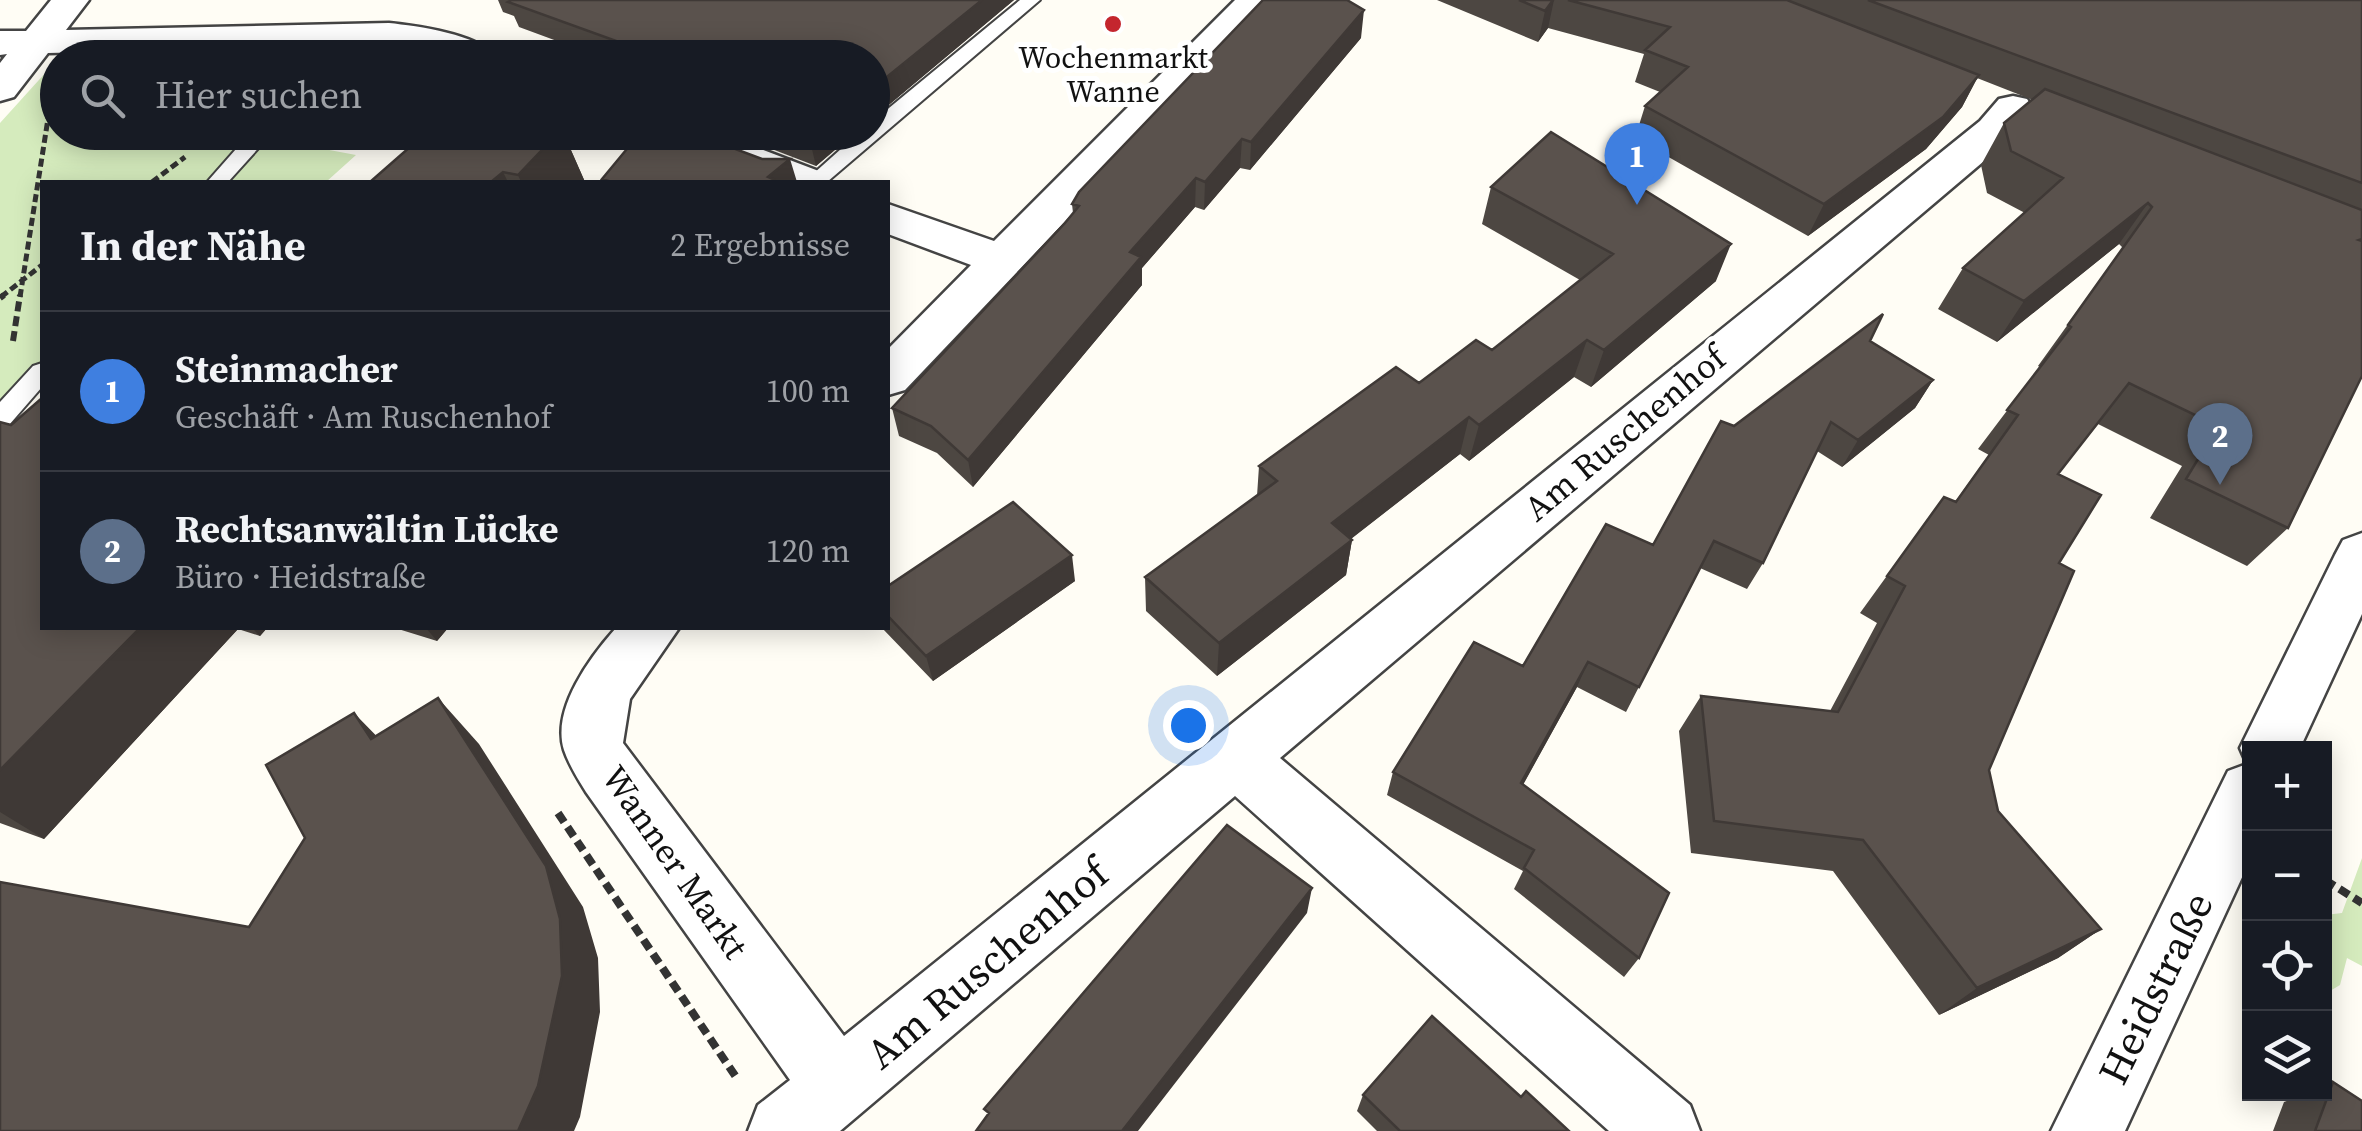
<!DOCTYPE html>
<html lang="de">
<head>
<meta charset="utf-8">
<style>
  body { margin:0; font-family:"Source Serif 4",serif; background:#242831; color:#f1f3f6 }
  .controls { position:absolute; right:30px; bottom:30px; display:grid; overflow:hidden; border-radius:0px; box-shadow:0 5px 25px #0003 }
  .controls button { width:90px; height:90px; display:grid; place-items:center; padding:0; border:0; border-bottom:2px solid #363941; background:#171b24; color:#f1f3f6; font:50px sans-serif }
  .you { position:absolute; left:1188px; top:725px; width:35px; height:35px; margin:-25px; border:8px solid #fff; border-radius:50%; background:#1a73e8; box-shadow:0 0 0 15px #1a73e833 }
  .badge { display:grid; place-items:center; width:65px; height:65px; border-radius:50%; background:#c4262e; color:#fff; font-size:32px; font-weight:700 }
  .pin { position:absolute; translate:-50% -82px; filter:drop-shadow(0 2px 5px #0008) }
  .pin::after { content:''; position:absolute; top:52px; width:35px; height:30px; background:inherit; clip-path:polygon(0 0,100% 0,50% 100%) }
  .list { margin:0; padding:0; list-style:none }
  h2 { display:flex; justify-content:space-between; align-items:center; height:130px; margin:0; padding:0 40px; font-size:42px }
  h2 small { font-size:32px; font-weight:400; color:#9ea1a6 }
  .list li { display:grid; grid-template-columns:65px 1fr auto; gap:30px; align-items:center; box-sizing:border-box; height:160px; padding:0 40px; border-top:2px solid #363941 }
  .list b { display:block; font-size:38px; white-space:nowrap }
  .list p { margin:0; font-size:32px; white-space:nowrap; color:#9ea1a6 }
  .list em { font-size:32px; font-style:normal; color:#9ea1a6 }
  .icon { flex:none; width:55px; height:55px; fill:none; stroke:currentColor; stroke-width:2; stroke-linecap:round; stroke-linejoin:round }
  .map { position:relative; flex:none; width:2362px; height:1131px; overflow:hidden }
  .search { position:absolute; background:#171b24; box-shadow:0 5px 25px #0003; left:40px; top:40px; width:850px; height:110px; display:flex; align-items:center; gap:25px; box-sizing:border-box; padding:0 35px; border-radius:55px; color:#9ea1a6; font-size:38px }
  .panel { position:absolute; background:#171b24; box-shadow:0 5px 25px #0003; left:40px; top:180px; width:850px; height:450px; border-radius:0px }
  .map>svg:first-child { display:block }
  .green { fill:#d5ebbd }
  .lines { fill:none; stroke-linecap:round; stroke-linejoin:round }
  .service-casing { stroke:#444; stroke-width:4 }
  .minor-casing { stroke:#444; stroke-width:5 }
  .path-far2 { stroke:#333; stroke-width:5; stroke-dasharray:8 4; stroke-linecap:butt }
  .path-far1 { stroke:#333; stroke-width:6; stroke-dasharray:10 5; stroke-linecap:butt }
  .path { stroke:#333; stroke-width:8; stroke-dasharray:11 6; stroke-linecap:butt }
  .service { fill:#fff; fill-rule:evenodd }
  .minor { fill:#fff; fill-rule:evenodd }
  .wall { fill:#4d4742 }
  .shaded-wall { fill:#3f3936 }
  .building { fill:#5a524d; stroke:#3f3936; stroke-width:2.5 }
  .poi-dot { fill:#c4262e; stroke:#fff; stroke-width:4 }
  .labels { text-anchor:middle; stroke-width:10; stroke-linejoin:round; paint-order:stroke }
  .far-poi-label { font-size:30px; fill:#111; stroke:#fff }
  .street-label { font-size:35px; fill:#111; stroke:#fff }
  .near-street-label { font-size:42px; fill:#111; stroke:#fff }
</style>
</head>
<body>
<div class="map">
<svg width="2362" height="1131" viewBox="0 0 2362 1131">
  <rect width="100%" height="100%" fill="#fffdf5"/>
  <path class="green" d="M340,47L331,58H66L75,55Z
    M57,60L58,132L263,133L260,137L356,155L326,182H42V372L0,418V123Z
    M2362,858V966L2347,958L2340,985L2325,994V915L2342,913Z"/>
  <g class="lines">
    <defs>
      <path id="service" d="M1020,0H1040L827,182H804L860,132H872V122Z
        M346,30L363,34L342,58H322Z
        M251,132H273L228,182H207Z
        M42,363V387L9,425L0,427V402L33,366Z"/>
      <path id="minor" d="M51,0H89L66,30L389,23C417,26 480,34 496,58H440L389,45L48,53L14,97L0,101V63L7,54L0,55V31H26Z
        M1235,0H1275L905,390L888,395V349L971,265L888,234V204L994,241Z
        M2013,96L2027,99L2033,108L2010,139L1280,758L1690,1105L1700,1131H1609L1235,796L840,1131H748L758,1105L790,1080L586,792C578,779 569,765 564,750C551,709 591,656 616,628H679L630,699L623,743L844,1036L1980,121L1999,99Z
        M656,132H716L824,173L830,182H771L661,141Z
        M2362,533V614L2300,748H2250V860L2125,1131H2051L2228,771L2247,764L2240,748L2335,555L2343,540Z"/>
    </defs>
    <use href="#service" class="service-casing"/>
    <use href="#minor" class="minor-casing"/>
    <path class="path-far2" d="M610,132L628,139
      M152,182L185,157
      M1,297L42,265
      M20,297L50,106"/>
    <path class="path-far1" d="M0,298L4,295
      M13,341L20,295"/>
    <path class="path" d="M558,813L738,1080
      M2325,880L2362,903"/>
    <use href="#service" class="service"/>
    <use href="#minor" class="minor"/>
  </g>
  <path class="wall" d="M498,0H1014L872,119V58H603L519,27L514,16L503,12Z
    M1437,0H2362V376L2288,528L2247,566L2150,518L2182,466L2098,424L2058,474L2059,563L1989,770L1998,811L2101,929L2058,958L1939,1015L1833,871L1691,853L1679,731L1701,696L1830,711L1877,623L1860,613L1944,497L1955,502L1989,455L1978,449L2040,367L2038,366L2123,248L2119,244L1997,342L1938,309L1963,268L2025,213L1987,193L1981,165L2004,123L2033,100L1977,78L1962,107L1926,149L1808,236L1635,138L1645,106L1660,92L1635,82L1644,54L1548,28L1538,42Z
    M1361,38L1250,170L1240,168L1204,210L1195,207L1142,268V285L973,487L937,453L899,436L892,408L1073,213L1072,204Z
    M427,132H563L585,182H370Z
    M728,132H856L816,166Z
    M1491,187L1716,281L1591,387L1574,377L1469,461L1460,454L1351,539L1352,540L1346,575L1217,676L1146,611L1145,577L1257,496L1259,466L1419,383L1492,350L1580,280L1482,224Z
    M1870,341L1933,380L1915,408L1842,467L1817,451L1763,563L1747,589L1700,568L1626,712L1577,687L1523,785L1639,958L1624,977L1514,889L1523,871L1387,795L1393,772L1523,666L1653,545L1734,426Z
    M0,422L11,425L42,628H267L260,636L238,629L44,839L0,823Z
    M1075,581L933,681L882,628H888V586Z
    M395,628H448L437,641Z
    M2333,1082L2362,1131H2273L2284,1102L2305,1094H2324V1085Z
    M1363,1095L1569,1131H1377L1357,1111Z"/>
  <path class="shaded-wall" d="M982,0H1014L872,119V89Z
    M1553,0H1554L1548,28L1538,42L1545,11Z
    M1364,10L1361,38L1250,170L1251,142Z
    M1979,75L1962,107L1926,149L1808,236L1824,204Z
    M559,132H563L585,182H521L518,175Z
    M820,132H856L816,166L810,141Z
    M1242,139L1240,168L1204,210L1205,182Z
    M790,159L797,182H769L768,177Z
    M503,172L508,182H491Z
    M1196,178L1195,207L1142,268V285L973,487L968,460L1130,252Z
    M2148,203L2119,244L1997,342L2024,301Z
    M1731,244L1716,281L1591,387L1604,350Z
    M1587,340L1574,377L1469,461L1479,425Z
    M1933,380L1915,408L1842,467L1858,440Z
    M1469,417L1460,454L1326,558L1332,523Z
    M1352,540L1346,575L1217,676L1219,643Z
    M1072,555L1075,581L933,681L926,656Z
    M140,628L238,629L44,839L0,812V770Z
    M252,628H267L260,636Z
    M426,628H448L437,641Z
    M1588,662L1577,687L1511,806L1521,783Z
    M438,698L479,744L583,907L598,958L600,1012L580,1117L574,1131H518Z
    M354,713L399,759L371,739Z
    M1312,888L1307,913L1138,1131H1122Z
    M2101,929L2058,958L1939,1015L1977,988Z"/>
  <path class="building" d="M512,0H982L872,89V58H663L508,2Z
    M1263,0H1347L1364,10L1251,142L1242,139L1205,182L1196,178L1130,252L1141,257L968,460L931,426L892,408L1065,223L1079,206L1072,204L1079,192Z
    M1519,0H1553L1545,11Z
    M1568,0H1787L1979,75L1943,117L1824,204L1645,106L1688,67L1645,50L1670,27Z
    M1868,0H2362V183Z
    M2045,89L2362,210V239L2359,240L2362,241V376L2288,528L2186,479L2218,426L2129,383L2058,474L2101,495L2059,563L2074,571L1989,770L1998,811L2101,929L1977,988L1863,840L1714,821L1701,696L1838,712L1905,586L1887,576L1944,497L1956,502L2018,415L2007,410L2071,327L2068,325L2152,207L2148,203L2024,301L1963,268L2063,178L2011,151L2004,123Z
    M427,132H559L518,175L503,172L491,182H370Z
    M641,132H690L762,159H790L768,177L773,179L769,182H612L602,179Z
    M787,132H820L810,141Z
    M1551,132L1731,244L1604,350L1587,340L1479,425L1469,417L1332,523L1352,540L1219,643L1145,577L1277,481L1259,466L1396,367L1419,383L1476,340L1492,350L1613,254L1491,187Z
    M1883,314L1870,341L1933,380L1858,440L1831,422L1763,563L1714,541L1639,687L1588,662L1521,783L1669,893L1639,958L1524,868L1534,850L1393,772L1474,642L1523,666L1606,524L1653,545L1721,421L1734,426Z
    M42,398V628H140L0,770V422L11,425Z
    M1013,502L1072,555L926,656L888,616V586Z
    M438,698L546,866L560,919L562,976L538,1086L518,1131H0V882L249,927L305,838L266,765L354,713L371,739Z
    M1227,825L1312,888L1122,1131H976L989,1113L984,1109Z
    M1432,1016L1521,1097L1526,1091L1569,1131H1400L1363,1095Z
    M2333,1082L2362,1101V1131H2315Z"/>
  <circle class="poi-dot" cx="1113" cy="24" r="10"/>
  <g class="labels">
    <g class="far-poi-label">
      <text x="1113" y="68">Wochenmarkt<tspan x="1113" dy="34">Wanne</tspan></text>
    </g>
    <g class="street-label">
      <text transform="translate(1625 433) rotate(-40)" y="12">Am Ruschenhof</text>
      <text transform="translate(675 862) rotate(55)" y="12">Wanner Markt</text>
    </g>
    <g class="near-street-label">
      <text transform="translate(987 963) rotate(-40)" y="15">Am Ruschenhof</text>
      <text transform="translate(2155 988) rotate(-64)" y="15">Heidstraße</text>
    </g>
  </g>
</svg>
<div class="controls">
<button>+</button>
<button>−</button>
<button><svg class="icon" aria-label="locate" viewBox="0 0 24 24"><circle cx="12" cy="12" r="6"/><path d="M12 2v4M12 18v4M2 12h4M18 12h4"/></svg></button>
<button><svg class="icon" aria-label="layers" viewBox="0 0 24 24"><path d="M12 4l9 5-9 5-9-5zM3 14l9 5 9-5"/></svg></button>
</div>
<div class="you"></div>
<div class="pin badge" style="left:1637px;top:205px;background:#3f7fe0">1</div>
<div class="pin badge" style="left:2220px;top:485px;background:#5c6f8a">2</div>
<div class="search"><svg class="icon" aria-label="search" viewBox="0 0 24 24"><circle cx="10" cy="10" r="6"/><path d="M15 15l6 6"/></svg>Hier suchen</div>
<section class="panel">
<h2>In der Nähe<small>2 Ergebnisse</small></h2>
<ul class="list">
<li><span class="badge" style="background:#3f7fe0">1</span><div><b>Steinmacher</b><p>Geschäft · Am Ruschenhof</p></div><em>100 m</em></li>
<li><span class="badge" style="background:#5c6f8a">2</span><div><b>Rechtsanwältin Lücke</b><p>Büro · Heidstraße</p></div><em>120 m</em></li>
</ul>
</section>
</div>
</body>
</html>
